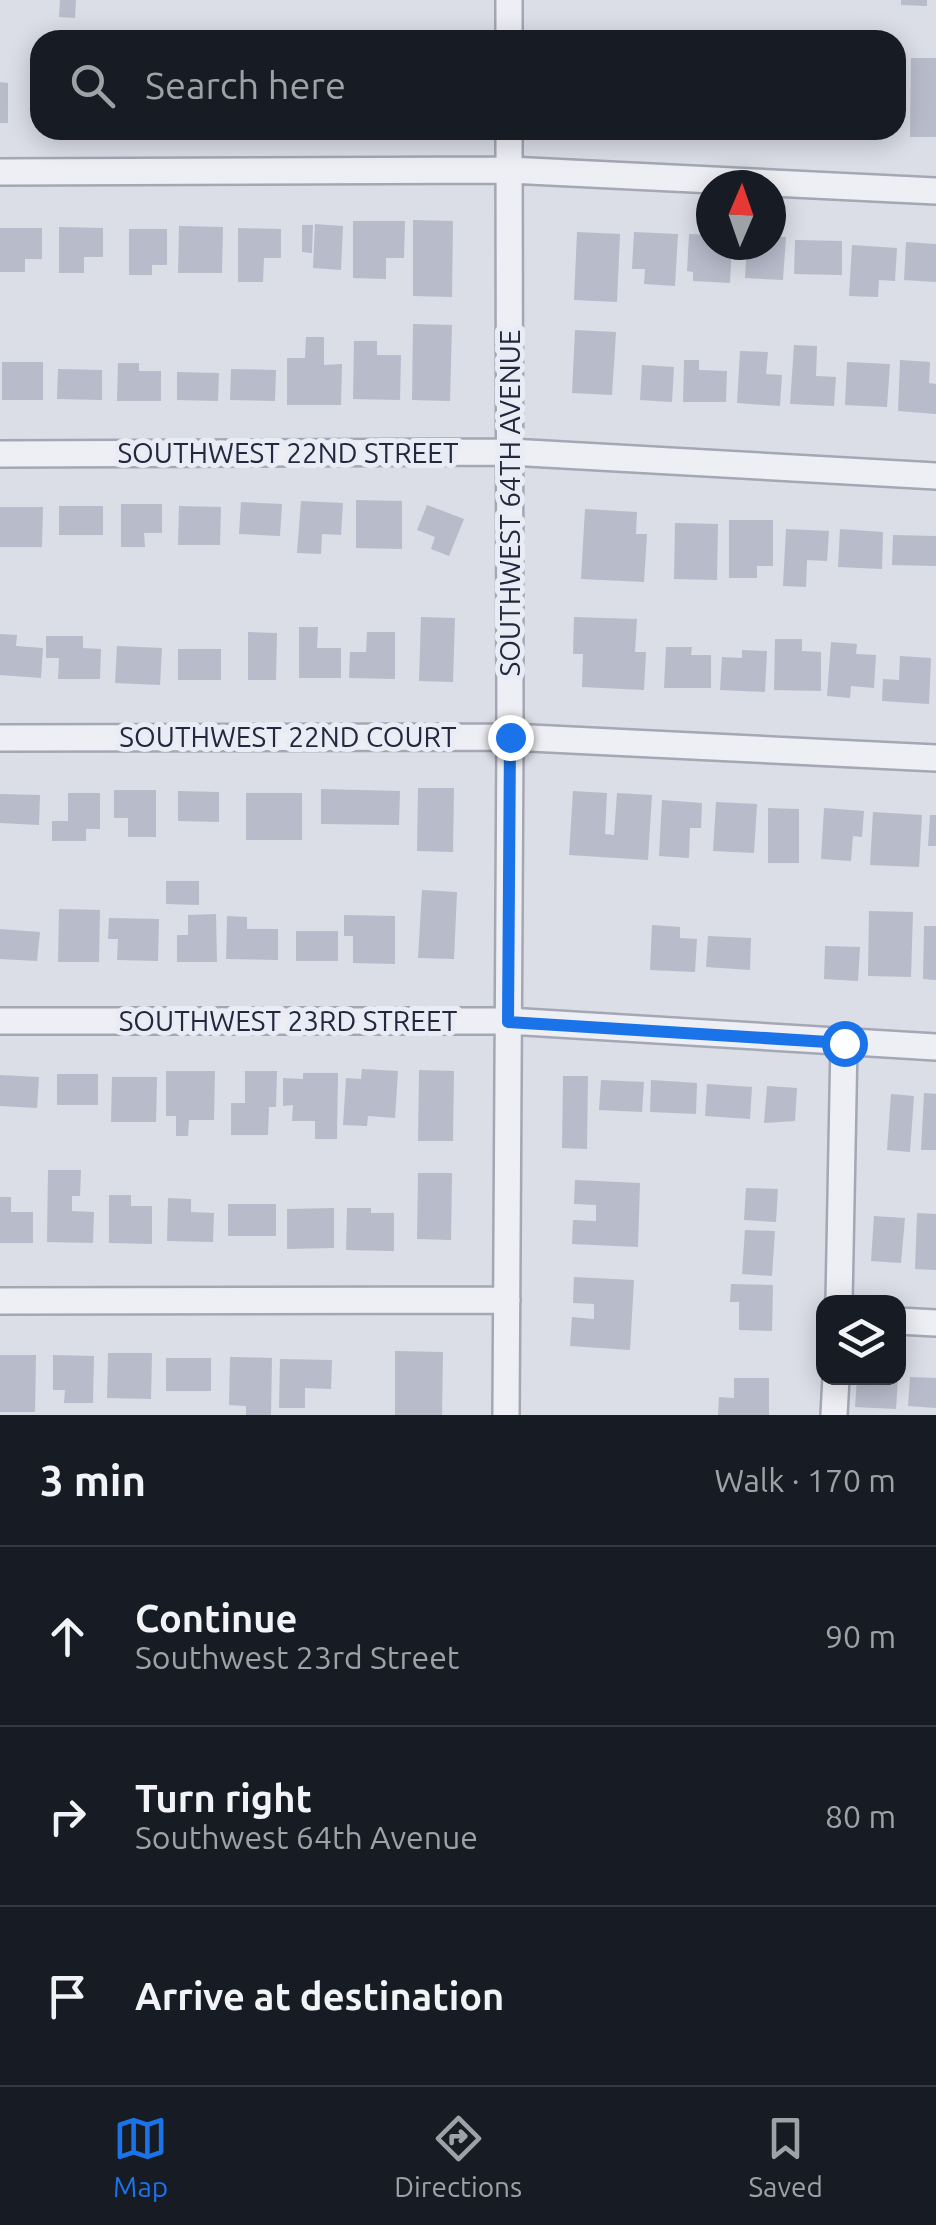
<!DOCTYPE html>
<html lang="en">
<head>
<meta charset="utf-8">
<style>
  body { margin:0; font-family:Ubuntu,sans-serif; background:#20242c; color:#f1f3f6 }
  .controls { position:absolute; right:30px; bottom:30px; display:grid; overflow:hidden; border-radius:20px; box-shadow:0 5px 25px #0003 }
  .controls button { width:90px; height:90px; display:grid; place-items:center; padding:0; border:0; border-bottom:2px solid #363941; background:#171b24; color:#f1f3f6; font:50px sans-serif }
  .compass { position:absolute; left:696px; top:170px; width:90px; height:90px; border-radius:50%; background:#171b24; box-shadow:0 5px 25px #0003; rotate:2deg }
  .stop { position:absolute; width:30px; height:30px; margin:-22px; border:8px solid #1a73e8; border-radius:50%; background:#fff }
  .stop.end { background:#1a73e8; border-color:#fff; box-shadow:0 2px 10px #0008 }
  .list { margin:0; padding:0; list-style:none }
  h2 { display:flex; justify-content:space-between; align-items:center; height:130px; margin:0; padding:0 40px; font-size:42px }
  h2 small { font-size:32px; font-weight:400; color:#9ea1a6 }
  .list li { display:grid; grid-template-columns:65px 1fr auto; gap:30px; align-items:center; box-sizing:border-box; height:180px; padding:0 40px; border-top:2px solid #363941 }
  .list b { display:block; font-size:38px; white-space:nowrap }
  .list p { margin:0; font-size:32px; white-space:nowrap; color:#9ea1a6 }
  .list em { font-size:32px; font-style:normal; color:#9ea1a6 }
  .icon { flex:none; width:55px; height:55px; fill:none; stroke:currentColor; stroke-width:2; stroke-linecap:round; stroke-linejoin:round }
  .map { position:relative; flex:none; width:936px; height:1415px; overflow:hidden }
  .search { position:absolute; background:#171b24; box-shadow:0 5px 25px #0003; left:30px; right:30px; top:30px; height:110px; display:flex; align-items:center; gap:25px; box-sizing:border-box; padding:0 35px; border-radius:30px; color:#9ea1a6; font-size:38px }
  .sheet { height:670px; background:#171b24 }
  nav { display:flex; justify-content:space-around; align-items:center; box-sizing:border-box; height:140px; border-top:2px solid #363941; background:#171b24; font-size:28px; color:#9ea1a6 }
  nav a { display:grid; justify-items:center; gap:5px }
  nav .on { color:#1a73e8 }
  .map>svg:first-child { display:block }
  .building { fill:#b8bbca }
  .lines { fill:none; stroke-linecap:round; stroke-linejoin:round }
  .street-casing { stroke:#a4a7b4; stroke-width:30 }
  .street { stroke:#eeeff5; stroke-width:25 }
  .route { stroke:#1a73e8; stroke-width:12 }
  .labels { text-anchor:middle; stroke-width:10; stroke-linejoin:round; paint-order:stroke }
  .street-label { font-size:28px; fill:#24283e; stroke:#eaecf5 }
</style>
</head>
<body>
<div class="map">
<svg width="936" height="1415" viewBox="0 0 936 1415">
  <rect width="100%" height="100%" fill="#dbdde7"/>
  <path class="building" d="M60,0H76L75,18L59,17Z
    M901,0H927V6L901,5Z
    M911,58H936V137H910Z
    M0,82L8,83V123H0Z
    M32,87L40,88V118H31Z
    M838,130H887V139L838,136Z
    M413,220L453,221L452,297L413,296Z
    M353,221H405L404,258H386V279L353,278Z
    M315,224L343,226L341,270L313,268Z
    M302,225H313L312,253L302,252Z
    M179,226L223,227L222,273H178Z
    M59,227L103,228V257H84V273H59Z
    M0,228H42V259H25V272H0Z
    M238,228L281,229V258H264L263,282H238Z
    M129,229H167V265H152V275H129Z
    M577,232L620,234L617,302L574,300Z
    M634,232L678,234L675,286L644,284L645,269H632Z
    M689,234L711,235V245H732L730,283L693,281V272L687,271Z
    M771,236L786,237L783,280L745,278L747,245H771Z
    M795,240L842,241V275L794,274Z
    M906,242L936,244V282L904,280Z
    M852,245L897,248L895,281L879,280L878,297L849,296Z
    M413,324L452,325L450,401L412,400Z
    M575,330L616,332L612,395L572,393Z
    M306,337H324V365L342,364L341,405H287V358H305Z
    M354,341H377V355H401L400,400L353,399Z
    M794,345L817,346L816,376L836,377L834,406L790,404Z
    M740,351L768,352L766,374L782,375L780,406L737,403Z
    M684,360H699V370L727,371L726,402H683Z
    M900,360L930,362L929,383L936,384V414L898,411Z
    M2,362H43V400H2Z
    M847,362L890,364L887,407L845,405Z
    M118,363H139V371H161V401H117Z
    M642,365L674,367L672,402L640,400Z
    M58,369L102,370V400L57,399Z
    M231,369L276,370L275,401L230,400Z
    M177,372L219,373L218,401L177,400Z
    M356,500L402,501V549L356,548Z
    M301,501L343,503L341,535L322,534L321,554L297,553Z
    M241,502L282,504L280,536L239,534Z
    M121,504H162V533H144L145,547H121Z
    M427,505L464,519L449,556L431,549L435,537L417,530Z
    M59,506H103V535H59Z
    M179,506L221,507L220,545H178Z
    M0,507H43L42,547H0Z
    M585,509L637,512L636,534H647L644,582L581,579Z
    M729,520H773V566H757V578H729Z
    M675,523L718,524L717,580L674,579Z
    M786,529L829,531L827,561L807,560L806,587L783,586Z
    M840,529L883,532L882,569L838,567Z
    M893,535L936,536V566L892,565Z
    M421,617L455,618L453,682L419,681Z
    M574,617L637,619L635,652H646L644,690L582,687L583,654H573Z
    M299,627H318L317,648H341V678H299Z
    M248,632L277,633L276,680H248Z
    M367,632H395V679L349,678L350,652H366Z
    M0,634L17,635L16,646L43,648L41,678L0,675Z
    M46,636H83V648L101,649L100,679H58L59,658H46Z
    M775,639H802V651L821,652V691L774,690Z
    M831,642L857,644L856,654L876,655L874,688L851,686L850,698L827,696Z
    M117,646L162,648L160,685L115,683Z
    M666,647H692L691,655H711V688H664Z
    M178,649H221V680H178Z
    M742,650L767,651L765,692L720,690L722,657L742,658Z
    M900,656L931,658L929,704L882,701L883,679L899,680Z
    M418,788H454L453,852L417,851Z
    M321,789L400,791L399,825L321,824Z
    M114,790H156V837H128V818H114Z
    M178,791L219,792V822L178,821Z
    M573,791L607,793L605,834L614,835L617,793L652,795L648,860L569,855Z
    M68,793H100V829H86V841H52V821H68Z
    M246,793H302V840H246Z
    M0,794L40,795L39,825L0,823Z
    M662,800L702,803L701,828H690L689,858L659,856Z
    M716,802L757,804L754,853L713,851Z
    M768,808L799,809V863H768Z
    M824,808L864,811L862,837L853,836L851,861L821,859Z
    M873,812L922,815L919,867L870,865Z
    M930,815H936V846H928Z
    M166,881H199V905L166,904Z
    M422,890L457,892L454,959L418,958Z
    M59,909L100,910L99,962H58Z
    M869,911L913,912L911,977L868,976Z
    M216,914L217,962H177V935H188V915Z
    M344,915L395,916V964L353,963V936H344Z
    M227,916L247,917V929H278V960L226,959Z
    M109,918L159,919L158,961L117,960L118,939H108Z
    M652,925L680,927V938L697,939L695,972L650,970Z
    M924,926H936V980L923,979Z
    M0,929L40,932L37,961L0,959Z
    M296,931H338V961H296Z
    M708,936L751,938L750,970L706,967Z
    M825,946L860,947L858,981L824,979Z
    M362,1069L398,1071L395,1118L368,1116L367,1126L343,1125L346,1078L361,1079Z
    M419,1070L454,1071L453,1141H418Z
    M166,1071H215L214,1120H189L188,1136H176V1116H166Z
    M245,1071H277L276,1107H269L268,1135H231V1103H245Z
    M303,1073H338L337,1139H315V1121H292L293,1105L283,1106V1078L303,1079Z
    M57,1074H98V1105H57Z
    M0,1075L39,1077L37,1108L0,1106Z
    M563,1076H588L587,1149L562,1148Z
    M112,1077H157L156,1122H111Z
    M601,1080L644,1082L642,1112L599,1110Z
    M651,1080L697,1083L696,1114L650,1112Z
    M707,1084L752,1087L750,1119L705,1116Z
    M767,1086L797,1088L795,1121L764,1123Z
    M924,1093L936,1094V1150H921Z
    M891,1094L914,1096L910,1152L887,1150Z
    M48,1170H81L80,1196H72V1211L94,1212L93,1243L47,1242Z
    M418,1173H452L451,1240L417,1239Z
    M575,1180L640,1183L638,1247L572,1244L573,1220L596,1221V1205L574,1204Z
    M746,1188L778,1189L776,1222L744,1220Z
    M109,1195H131V1206H152V1244L109,1243Z
    M0,1197H11V1212H33V1243H0Z
    M168,1198L191,1199V1212L214,1213L213,1242L167,1241Z
    M228,1204H276V1236H228Z
    M334,1208V1248L287,1249V1209Z
    M347,1208H371V1213H394V1251L346,1250Z
    M917,1213L936,1214V1270L915,1269Z
    M874,1216L905,1218L901,1263L871,1261Z
    M745,1230L775,1231L772,1276L742,1274Z
    M574,1277L634,1280L630,1350L570,1346L572,1317L594,1319V1304L573,1303Z
    M731,1284L773,1285L772,1331L739,1330V1302H730Z
    M395,1351L443,1352L442,1415H395Z
    M108,1353H152L151,1399L107,1398Z
    M0,1355H36L35,1412H0Z
    M53,1355L94,1356L93,1403H64L65,1390H53Z
    M230,1357L272,1358L271,1415H246V1406L229,1405Z
    M166,1358H211V1391H166Z
    M280,1359L332,1360L331,1389L305,1388V1408H279Z
    M910,1377L936,1378V1408L908,1406Z
    M734,1378H769V1415H718L719,1397L734,1398Z
    M857,1378H898L896,1409L855,1407Z"/>
  <g class="lines">
    <defs>
      <path id="street" d="M509,40V0
        M0,172L509,170L936,191
        M0,454L510,452L936,476
        M0,738L510,737L936,758
        M0,1021H508L936,1047
        M0,1301L507,1300
        M839,1302L844,1043
        M898,1321L936,1323
        M506,1415L510,737L509,130
        M834,1415L836,1378"/>
    </defs>
    <use href="#street" class="street-casing"/>
    <use href="#street" class="street"/>
  </g>
  <g class="lines">
    <path class="route" d="M510,737L508,1022L844,1043"/>
  </g>
  <g class="labels">
    <g class="street-label">
      <text x="288" y="463">SOUTHWEST 22ND STREET</text>
      <text transform="translate(510 503) rotate(-90)" y="10">SOUTHWEST 64TH AVENUE</text>
      <text x="288" y="747">SOUTHWEST 22ND COURT</text>
      <text x="288" y="1031">SOUTHWEST 23RD STREET</text>
    </g>
  </g>
</svg>
<div class="controls">
<button><svg class="icon" aria-label="layers" viewBox="0 0 24 24"><path d="M12 4l9 5-9 5-9-5zM3 14l9 5 9-5"/></svg></button>
</div>
<svg class="compass" viewBox="-18 -18 36 36"><path d="M0-13l5 13h-10z" fill="#e53935"/><path d="M0 13l5-13h-10z" fill="#9ea1a6"/></svg>
<div class="stop" style="left:844px;top:1043px"></div>
<div class="stop end" style="left:510px;top:737px"></div>
<div class="search"><svg class="icon" aria-label="search" viewBox="0 0 24 24"><circle cx="10" cy="10" r="6"/><path d="M15 15l6 6"/></svg>Search here</div>
</div>
<section class="sheet">
<h2>3 min<small>Walk · 170 m</small></h2>
<ul class="list">
<li><svg class="icon" aria-label="ahead" viewBox="0 0 24 24"><path d="M12 20V5M6 11l6-6 6 6"/></svg><div><b>Continue</b><p>Southwest 23rd Street</p></div><em>90 m</em></li>
<li><svg class="icon" aria-label="right" viewBox="0 0 24 24"><path d="M7 20v-9h11M14 6l5 5-5 5"/></svg><div><b>Turn right</b><p>Southwest 64th Avenue</p></div><em>80 m</em></li>
<li><svg class="icon" aria-label="arrive" viewBox="0 0 24 24"><path d="M6 21V4h12l-3 4 3 4H6"/></svg><div><b>Arrive at destination</b></div></li>
</ul>
</section>
<nav>
<a class="on"><svg class="icon" aria-label="map" viewBox="0 0 24 24"><path d="M3 6l6-2 6 2 6-2v14l-6 2-6-2-6 2zM9 4v14M15 6v14"/></svg>Map</a>
<a><svg class="icon" aria-label="directions" viewBox="0 0 24 24"><path d="M12 3l9 9-9 9-9-9zM9 14v-3h6M13 9l2 2-2 2"/></svg>Directions</a>
<a><svg class="icon" aria-label="saved" viewBox="0 0 24 24"><path d="M7 4h10v16l-5-4-5 4z"/></svg>Saved</a>
</nav>
</body>
</html>
